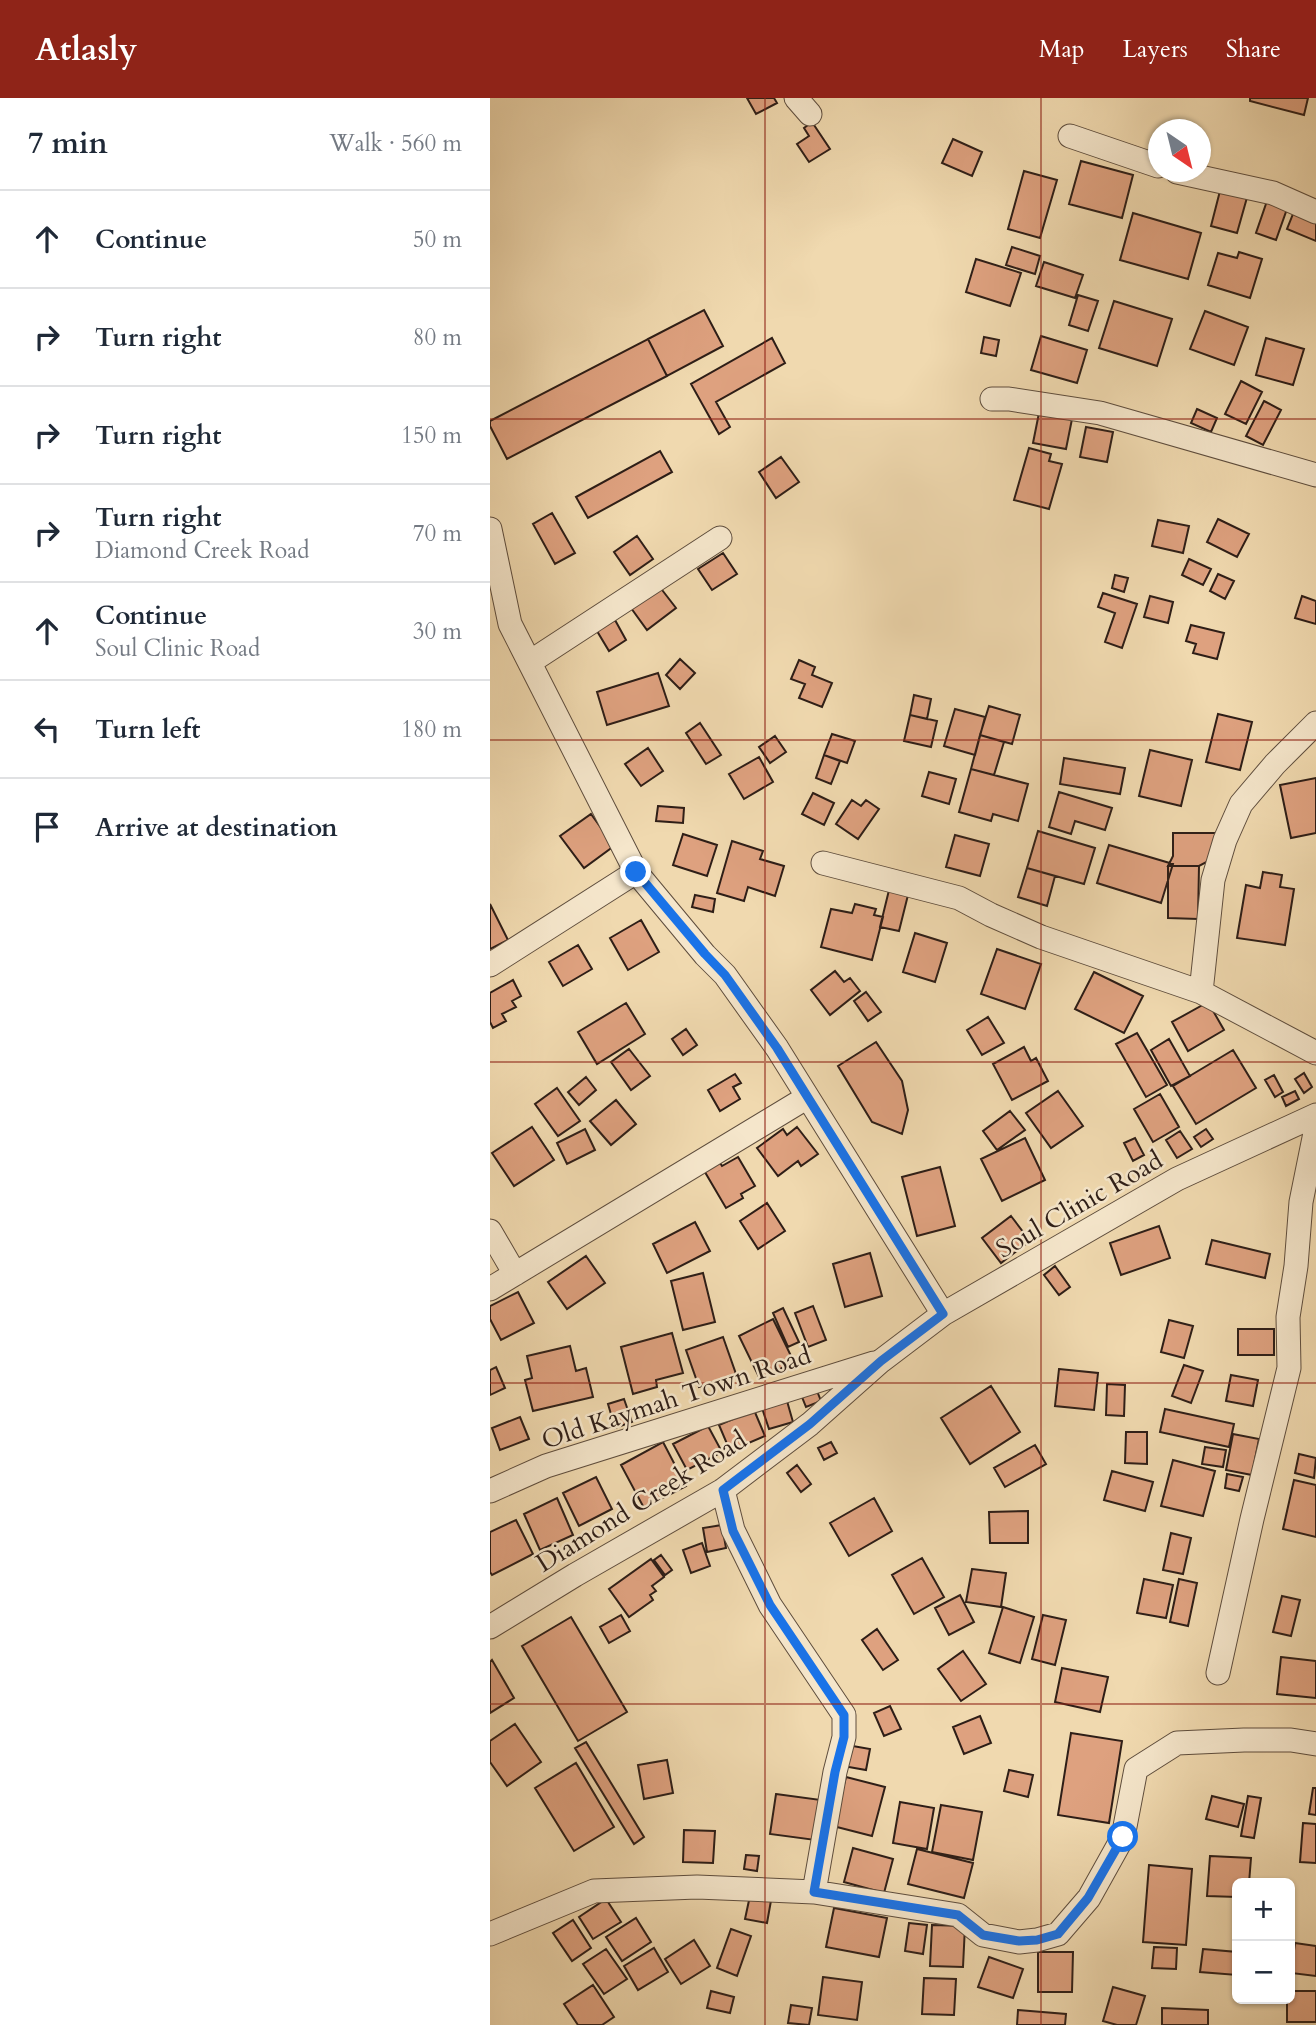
<!DOCTYPE html>
<html lang="en">
<head>
<meta charset="utf-8">
<style>
  body { margin:0; font-family:Cardo,serif; background:#f2f2f3; color:#1f2937 }
  .controls { position:absolute; right:21px; bottom:21px; display:grid; overflow:hidden; border-radius:10px; box-shadow:0 2px 5px #0004 }
  .controls button { width:63px; height:63px; display:grid; place-items:center; padding:0; border:0; border-bottom:2px solid #e0e1e3; background:#fff; color:#1f2937; font:35px sans-serif }
  .compass { position:absolute; left:658px; top:21px; width:63px; height:63px; border-radius:50%; background:#fff; box-shadow:0 2px 5px #0004; rotate:145deg }
  .stop { position:absolute; width:21px; height:21px; margin:-16px; border:5px solid #1a73e8; border-radius:50%; background:#fff }
  .stop.end { background:#1a73e8; border-color:#fff; box-shadow:0 2px 7px #0008 }
  .list { margin:0; padding:0; list-style:none }
  h2 { display:flex; justify-content:space-between; align-items:center; height:91px; margin:0; padding:0 28px; font-size:30px }
  h2 small { font-size:23px; font-weight:400; color:#747a83 }
  .list li { display:grid; grid-template-columns:46px 1fr auto; gap:21px; align-items:center; box-sizing:border-box; height:98px; padding:0 28px; border-top:2px solid #e0e1e3 }
  .list b { display:block; font-size:26px; white-space:nowrap }
  .list p { margin:0; font-size:23px; white-space:nowrap; color:#747a83 }
  .list em { font-size:23px; font-style:normal; color:#747a83 }
  .icon { flex:none; width:38px; height:38px; fill:none; stroke:currentColor; stroke-width:2; stroke-linecap:round; stroke-linejoin:round }
  .map { position:relative; flex:none; width:826px; height:1927px; overflow:hidden }
  header { display:flex; align-items:center; gap:42px; box-sizing:border-box; height:98px; padding:0 35px; background:#8f2418; color:#fff }
  header strong { font-size:33px }
  nav { display:flex; gap:38px; margin-inline-start:auto; font-size:24px }
  main { display:flex }
  aside { flex:1; background:#fff }
  .map>svg:first-child { display:block }
  .building { fill:#dea17f; stroke:#2e1e17; stroke-width:2 }
  .lines { fill:none; stroke-linecap:round; stroke-linejoin:round }
  .minor-casing { stroke:#5e4d3d; stroke-width:25 }
  .minor { stroke:#f5e6cb; stroke-width:23 }
  .route { stroke:#1a73e8; stroke-width:9 }
  .grid { fill:none; stroke:#8f2418; stroke-width:2; stroke-opacity:0.55 }
  .labels { text-anchor:middle; stroke-width:5; stroke-linejoin:round; paint-order:stroke }
  .street-label { font-size:26px; fill:#2e1e17; stroke:#f5e6cb }
</style>
</head>
<body>
<header>
<strong>Atlasly</strong>
<nav><a>Map</a><a>Layers</a><a>Share</a></nav>
</header>
<main>
<aside>
<h2>7 min<small>Walk · 560 m</small></h2>
<ul class="list">
<li><svg class="icon" aria-label="ahead" viewBox="0 0 24 24"><path d="M12 20V5M6 11l6-6 6 6"/></svg><div><b>Continue</b></div><em>50 m</em></li>
<li><svg class="icon" aria-label="right" viewBox="0 0 24 24"><path d="M7 20v-9h11M14 6l5 5-5 5"/></svg><div><b>Turn right</b></div><em>80 m</em></li>
<li><svg class="icon" aria-label="right" viewBox="0 0 24 24"><path d="M7 20v-9h11M14 6l5 5-5 5"/></svg><div><b>Turn right</b></div><em>150 m</em></li>
<li><svg class="icon" aria-label="right" viewBox="0 0 24 24"><path d="M7 20v-9h11M14 6l5 5-5 5"/></svg><div><b>Turn right</b><p>Diamond Creek Road</p></div><em>70 m</em></li>
<li><svg class="icon" aria-label="ahead" viewBox="0 0 24 24"><path d="M12 20V5M6 11l6-6 6 6"/></svg><div><b>Continue</b><p>Soul Clinic Road</p></div><em>30 m</em></li>
<li><svg class="icon" aria-label="left" viewBox="0 0 24 24"><path d="M17 20v-9H6M10 6l-5 5 5 5"/></svg><div><b>Turn left</b></div><em>180 m</em></li>
<li><svg class="icon" aria-label="arrive" viewBox="0 0 24 24"><path d="M6 21V4h12l-3 4 3 4H6"/></svg><div><b>Arrive at destination</b></div></li>
</ul>
</aside>
<div class="map">
<svg width="826" height="1927" viewBox="0 0 826 1927">
  <rect width="100%" height="100%" fill="#f0d9af"/>
  <filter id="stains"><feTurbulence type="fractalNoise" baseFrequency=".00286" numOctaves="4"/><feColorMatrix values="0 0 0 0 .2 0 0 0 0 .09 0 0 0 0 .02 0 0 0 .5 -.17"/></filter>
  <radialGradient id="worn" r=".72"><stop offset=".6" stop-color="#630" stop-opacity="0"/><stop offset="1" stop-color="#630" stop-opacity=".3"/></radialGradient>
  <path class="building" d="M257,0H284L287,5L266,16Z
    M760,0H818L814,17L760,3Z
    M322,24L340,51L319,64L307,46L319,38L314,30Z
    M463,41L492,54L482,78L452,65Z
    M591,63L643,77L632,120L579,106Z
    M534,73L567,82L550,140L518,131Z
    M731,89L758,96L747,135L721,128Z
    M778,100L798,108L786,142L766,135Z
    M805,111L826,119V143L797,131Z
    M643,115L711,135L698,181L630,162Z
    M522,149L550,158L545,176L516,167Z
    M749,154L772,161L760,200L718,187L728,155L747,160Z
    M486,161L531,175L520,208L476,194Z
    M554,164L593,177L585,200L546,188Z
    M588,197L608,203L598,233L579,227Z
    M624,203L682,221L667,268L609,250Z
    M214,212L233,248L177,278L158,241Z
    M715,213L758,229L744,267L700,251Z
    M551,238L597,252L587,285L541,272Z
    M494,239L509,242L506,258L491,255Z
    M282,240L295,265L226,304L240,329L229,336L201,286Z
    M776,240L814,251L803,287L766,277Z
    M158,241L177,278L17,361L0,328V323Z
    M751,283L772,294L756,326L735,316Z
    M774,303L791,312L773,347L756,338Z
    M707,311L727,320L721,334L701,325Z
    M549,315L582,321L576,351L543,345Z
    M596,329L623,334L617,364L590,359Z
    M539,350L561,356L559,363L572,366L559,411L524,402Z
    M170,353L182,374L98,420L86,399Z
    M291,359L309,384L286,400L269,374Z
    M62,415L85,455L65,466L43,426Z
    M728,421L759,436L747,459L717,444Z
    M668,422L699,428L693,455L662,448Z
    M147,438L163,461L140,477L124,454Z
    M233,455L247,476L222,492L208,471Z
    M699,461L721,471L713,487L692,477Z
    M728,476L744,483L735,501L720,493Z
    M625,477L638,480L634,494L622,490Z
    M169,488L186,510L157,532L141,510Z
    M613,495L647,506L632,550L615,544L625,515L608,509Z
    M660,498L683,504L678,525L654,519Z
    M812,498L826,503V526L805,520Z
    M125,522L136,542L119,553L107,533Z
    M701,527L734,535L727,561L703,555L706,546L696,543Z
    M190,561L205,575L190,591L176,577Z
    M309,562L325,569L322,577L342,585L332,609L309,600L315,586L301,581Z
    M168,575L179,608L117,627L107,594Z
    M424,597L441,601L437,621L420,617Z
    M499,608L530,617L522,646L490,637Z
    M465,611L495,619L485,657L454,648Z
    M728,616L762,624L750,672L716,664Z
    M420,617L447,623L441,649L414,643Z
    M210,625L231,657L216,666L196,635Z
    M342,636L365,643L357,665L334,657Z
    M490,637L514,644L504,677L481,671Z
    M285,638L296,654L280,665L269,649Z
    M158,650L173,673L151,688L135,666Z
    M660,652L702,662L691,708L649,698Z
    M334,657L350,663L341,686L326,680Z
    M269,659L283,684L254,701L239,676Z
    M574,660L635,670L630,696L570,686Z
    M481,671L538,686L528,723L503,716L501,723L469,714Z
    M439,674L466,681L459,706L432,698Z
    M826,680V735L801,740L790,687Z
    M569,694L622,710L615,732L585,723L581,736L559,729Z
    M323,695L344,705L334,727L312,716Z
    M362,702L371,708L376,702L389,711L368,741L346,726Z
    M168,708L194,710L193,725L166,723Z
    M101,716L124,748L94,770L70,738Z
    M548,733L605,750L594,786L537,770Z
    M683,735H729L728,758L709,768H678L683,758Z
    M193,736L227,747L217,778L183,767Z
    M465,737L499,746L490,778L456,769Z
    M242,743L273,753L270,761L294,768L285,798L258,789L254,803L227,795Z
    M619,747L683,766L671,805L607,785Z
    M678,768H709L708,821L678,820Z
    M537,770L565,778L557,808L528,799Z
    M773,774L792,777L790,789L804,791L795,847L747,840L756,787L770,790Z
    M400,788L419,793L409,833L390,829Z
    M205,797L225,801L223,814L202,809Z
    M0,806L18,842L0,851Z
    M365,806L386,811L384,817L393,819L382,862L331,849L341,811L362,815Z
    M151,822L169,854L138,872L120,840Z
    M425,835L457,845L445,884L413,874Z
    M88,847L102,871L73,888L59,864Z
    M507,851L551,866L535,911L491,896Z
    M345,873L354,884L360,880L370,893L340,917L321,892Z
    M604,874L653,898L634,935L585,911Z
    M23,882L31,898L22,903L26,909L12,916L16,923L3,930L0,924V895Z
    M376,894L391,914L378,923L364,903Z
    M718,904L734,932L698,953L682,924Z
    M136,905L155,936L107,966L88,934Z
    M498,919L514,945L492,957L477,932Z
    M196,931L207,947L193,957L182,941Z
    M647,935L677,987L656,999L626,946Z
    M679,941L700,978L681,988L661,952Z
    M386,944L412,983L418,1012L412,1036L382,1024L348,968Z
    M534,949L541,963L546,960L558,983L522,1002L503,966Z
    M139,951L160,978L141,992L121,964Z
    M743,952L766,990L706,1026L683,988Z
    M814,975L822,989L814,995L805,981Z
    M245,976L251,985L243,989L250,1001L230,1013L218,992Z
    M784,977L793,994L785,999L775,982Z
    M96,979L106,992L89,1007L78,994Z
    M67,990L90,1023L68,1038L45,1006Z
    M568,993L593,1028L561,1050L536,1015Z
    M805,993L809,1001L796,1008L792,999Z
    M670,996L689,1029L663,1044L644,1011Z
    M126,1002L146,1026L121,1047L100,1023Z
    M520,1013L535,1032L507,1052L493,1033Z
    M42,1029L64,1062L24,1088L2,1055Z
    M307,1029L328,1056L311,1068L308,1063L288,1078L267,1050L293,1031L297,1037Z
    M95,1031L105,1052L77,1066L67,1045Z
    M716,1031L723,1041L711,1049L704,1039Z
    M690,1033L702,1051L687,1060L676,1042Z
    M535,1040L555,1082L512,1103L491,1061Z
    M645,1040L654,1057L643,1063L634,1045Z
    M248,1059L265,1088L251,1096L253,1100L236,1110L212,1069L227,1060L232,1068Z
    M450,1069L465,1128L427,1138L412,1079Z
    M277,1105L295,1133L268,1151L250,1123Z
    M521,1118L540,1143L511,1165L492,1140Z
    M205,1124L220,1153L177,1175L163,1146Z
    M669,1128L680,1160L631,1177L620,1145Z
    M722,1142L780,1156L775,1180L716,1166Z
    M380,1155L392,1198L355,1209L343,1166Z
    M96,1158L115,1185L77,1211L58,1184Z
    M565,1168L580,1189L569,1197L554,1177Z
    M213,1175L225,1224L193,1232L181,1183Z
    M28,1194L44,1225L11,1242L0,1221V1208Z
    M323,1208L336,1242L318,1249L305,1215Z
    M293,1210L309,1244L298,1249L283,1215Z
    M283,1221L304,1264L270,1281L249,1238Z
    M679,1222L703,1228L694,1260L671,1254Z
    M748,1231H784V1257H748Z
    M182,1235L193,1275L166,1282L167,1289L143,1296L131,1249Z
    M233,1239L246,1276L209,1289L196,1252Z
    M80,1248L86,1273L96,1270L103,1299L43,1313L35,1282L42,1280L37,1258Z
    M694,1267L713,1273L701,1305L682,1298Z
    M6,1269L15,1290L0,1297V1272Z
    M569,1271L608,1275L604,1312L565,1308Z
    M741,1277L768,1282L763,1308L736,1303Z
    M617,1286L635,1287L634,1318L616,1317Z
    M501,1288L530,1334L480,1366L451,1320Z
    M327,1293L331,1303L316,1309L312,1299Z
    M134,1301L142,1324L125,1330L118,1306Z
    M297,1303L303,1324L279,1331L272,1310Z
    M675,1311L744,1326L739,1349L670,1334Z
    M264,1312L275,1338L240,1353L229,1327Z
    M30,1319L39,1341L10,1352L2,1330Z
    M218,1328L232,1354L197,1372L183,1346Z
    M636,1334H657V1366L635,1365Z
    M743,1336L769,1341L762,1377L736,1372Z
    M173,1344L196,1388L154,1410L131,1367Z
    M341,1344L347,1355L334,1362L328,1350Z
    M545,1347L556,1366L515,1389L504,1370Z
    M715,1349L736,1352L733,1369L712,1366Z
    M809,1356L826,1360L824,1380L805,1375Z
    M683,1362L725,1373L713,1418L671,1408Z
    M307,1367L321,1386L311,1394L297,1375Z
    M622,1373L663,1384L655,1413L614,1402Z
    M737,1376L753,1379L749,1393L735,1390Z
    M106,1379L122,1411L89,1428L73,1395Z
    M804,1382L826,1387V1439L793,1431Z
    M67,1400L83,1437L50,1452L34,1416Z
    M384,1400L402,1433L359,1458L340,1425Z
    M538,1413V1445H500L499,1414Z
    M26,1422L43,1456L2,1477L0,1474V1434Z
    M232,1427L236,1450L217,1454L213,1430Z
    M681,1435L701,1440L693,1476L673,1472Z
    M212,1445L220,1468L201,1475L193,1452Z
    M171,1457L182,1472L175,1477L164,1462Z
    M432,1460L454,1499L424,1516L402,1477Z
    M161,1461L174,1479L162,1488L166,1493L160,1497L163,1502L139,1519L119,1491Z
    M482,1471L516,1475L511,1509L476,1504Z
    M654,1481L683,1487L676,1520L647,1515Z
    M689,1481L707,1485L698,1528L680,1524Z
    M470,1497L484,1524L459,1537L445,1510Z
    M792,1498L810,1502L801,1538L783,1534Z
    M513,1509L544,1519L530,1565L499,1555Z
    M131,1517L140,1533L119,1545L110,1529Z
    M553,1517L576,1522L565,1567L542,1561Z
    M81,1519L137,1614L88,1643L32,1548Z
    M387,1531L408,1562L393,1572L372,1542Z
    M473,1553L496,1586L471,1603L448,1571Z
    M791,1559L826,1563V1600L787,1596Z
    M2,1562L24,1600L0,1615V1564Z
    M572,1570L618,1579L610,1614L565,1604Z
    M400,1608L411,1631L394,1638L384,1615Z
    M490,1618L501,1645L474,1656L463,1629Z
    M25,1626L51,1664L17,1688L0,1664V1643Z
    M581,1635L632,1643L619,1725L568,1717Z
    M96,1644L154,1739L144,1746L85,1650Z
    M357,1647L380,1651L376,1672L353,1668Z
    M177,1662L183,1695L154,1701L148,1667Z
    M86,1665L124,1729L84,1753L45,1690Z
    M519,1672L543,1677L538,1699L514,1693Z
    M356,1679L395,1689L382,1738L343,1728Z
    M823,1690H826V1717L819,1716Z
    M286,1696L331,1702L325,1742L280,1736Z
    M722,1698L754,1706L748,1729L716,1721Z
    M758,1698L771,1700L764,1740L751,1738Z
    M410,1704L444,1710L437,1751L403,1745Z
    M451,1707L492,1714L483,1762L442,1754Z
    M813,1725L826,1726V1765L810,1764Z
    M194,1732L225,1733L223,1765L193,1764Z
    M363,1750L403,1761L394,1795L354,1784Z
    M427,1751L483,1765L474,1800L418,1786Z
    M256,1757L269,1758L267,1773L254,1771Z
    M720,1758L761,1760L759,1785H747V1799L717,1798Z
    M659,1767L702,1771L696,1847L653,1844Z
    M261,1793L282,1797L277,1825L255,1821Z
    M116,1801L131,1824L103,1841L89,1819Z
    M344,1810L397,1820L389,1859L336,1849Z
    M146,1820L161,1844L132,1863L116,1839Z
    M83,1822L101,1850L82,1863L63,1835Z
    M419,1825L437,1827L433,1856L415,1853Z
    M442,1827L475,1828L473,1869L440,1868Z
    M241,1831L261,1838L247,1878L227,1870Z
    M204,1842L220,1868L191,1886L175,1861Z
    M805,1845L826,1848V1878L801,1875Z
    M664,1849L687,1850L686,1871L662,1870Z
    M164,1850L178,1874L148,1892L134,1868Z
    M116,1851L137,1881L114,1896L93,1866Z
    M713,1851L747,1854V1877L710,1874Z
    M548,1854H583L582,1894H548Z
    M499,1859L533,1871L523,1900L488,1889Z
    M333,1879L372,1884L367,1922L328,1917Z
    M434,1880L466,1881L464,1917L432,1916Z
    M103,1887L124,1919L112,1927H88L74,1906Z
    M623,1889L655,1898L646,1927H627L613,1923Z
    M221,1893L244,1899L240,1915L217,1910Z
    M800,1893H826V1924H797V1901H800Z
    M301,1907L322,1910L319,1927L298,1925Z
    M672,1910L718,1912V1927H672Z
    M528,1912L576,1916L575,1927H527Z"/>
  <g class="lines">
    <defs>
      <path id="minor" d="M306,0L320,16
        M580,38L668,68
        M687,74L783,95L826,114
        M502,301H519L610,315L826,377
        M0,431L20,526L146,774L215,857L235,877L287,950L453,1216
        M40,564L230,440
        M826,625L785,666L751,706L735,742L723,782L711,894L826,955
        M333,765L469,800L501,817L551,839L711,894
        M0,867L146,774
        M0,1133L25,1176
        M0,1191L316,1000
        M233,1392L243,1432L280,1507L354,1617V1639L345,1674L324,1794
        M0,1393L56,1368L384,1265
        M0,1529L85,1477L233,1392L320,1326L391,1263L453,1216L687,1081L826,1017
        M728,1575L762,1421L799,1270L798,1219L806,1168L811,1104L826,1030
        M0,1836L104,1793L207,1789L324,1794L468,1817L493,1837L529,1844L547,1842L568,1836L599,1800L633,1739L646,1671L687,1645L754,1642H801L826,1646"/>
    </defs>
    <use href="#minor" class="minor-casing"/>
    <use href="#minor" class="minor"/>
  </g>
  <g class="lines">
    <path class="route" d="M146,774L215,856L235,877L287,950L453,1216L391,1263L320,1326L233,1392L243,1433L280,1507L354,1617V1639L345,1674L324,1794L468,1817L493,1837L529,1843L547,1842L568,1836L598,1800L633,1739"/>
  </g>
  <path class="grid" d="M275,0V1927M551,0V1927M0,321H826M0,642H826M0,964H826M0,1285H826M0,1606H826"/>
  <g class="labels">
    <g class="street-label">
      <text transform="translate(589 1106) rotate(-30)" y="9">Soul Clinic Road</text>
      <text transform="translate(186 1299) rotate(-18)" y="9">Old Kaymah Town Road</text>
      <text transform="translate(151 1403) rotate(-32)" y="9">Diamond Creek Road</text>
    </g>
  </g>
  <rect width="100%" height="100%" filter="url(#stains)"/>
  <rect width="100%" height="100%" fill="url(#worn)"/>
</svg>
<div class="controls">
<button>+</button>
<button>−</button>
</div>
<svg class="compass" viewBox="-18 -18 36 36"><path d="M0-13l5 13h-10z" fill="#e53935"/><path d="M0 13l5-13h-10z" fill="#747a83"/></svg>
<div class="stop" style="left:633px;top:1739px"></div>
<div class="stop end" style="left:146px;top:774px"></div>
</div>
</main>
</body>
</html>
